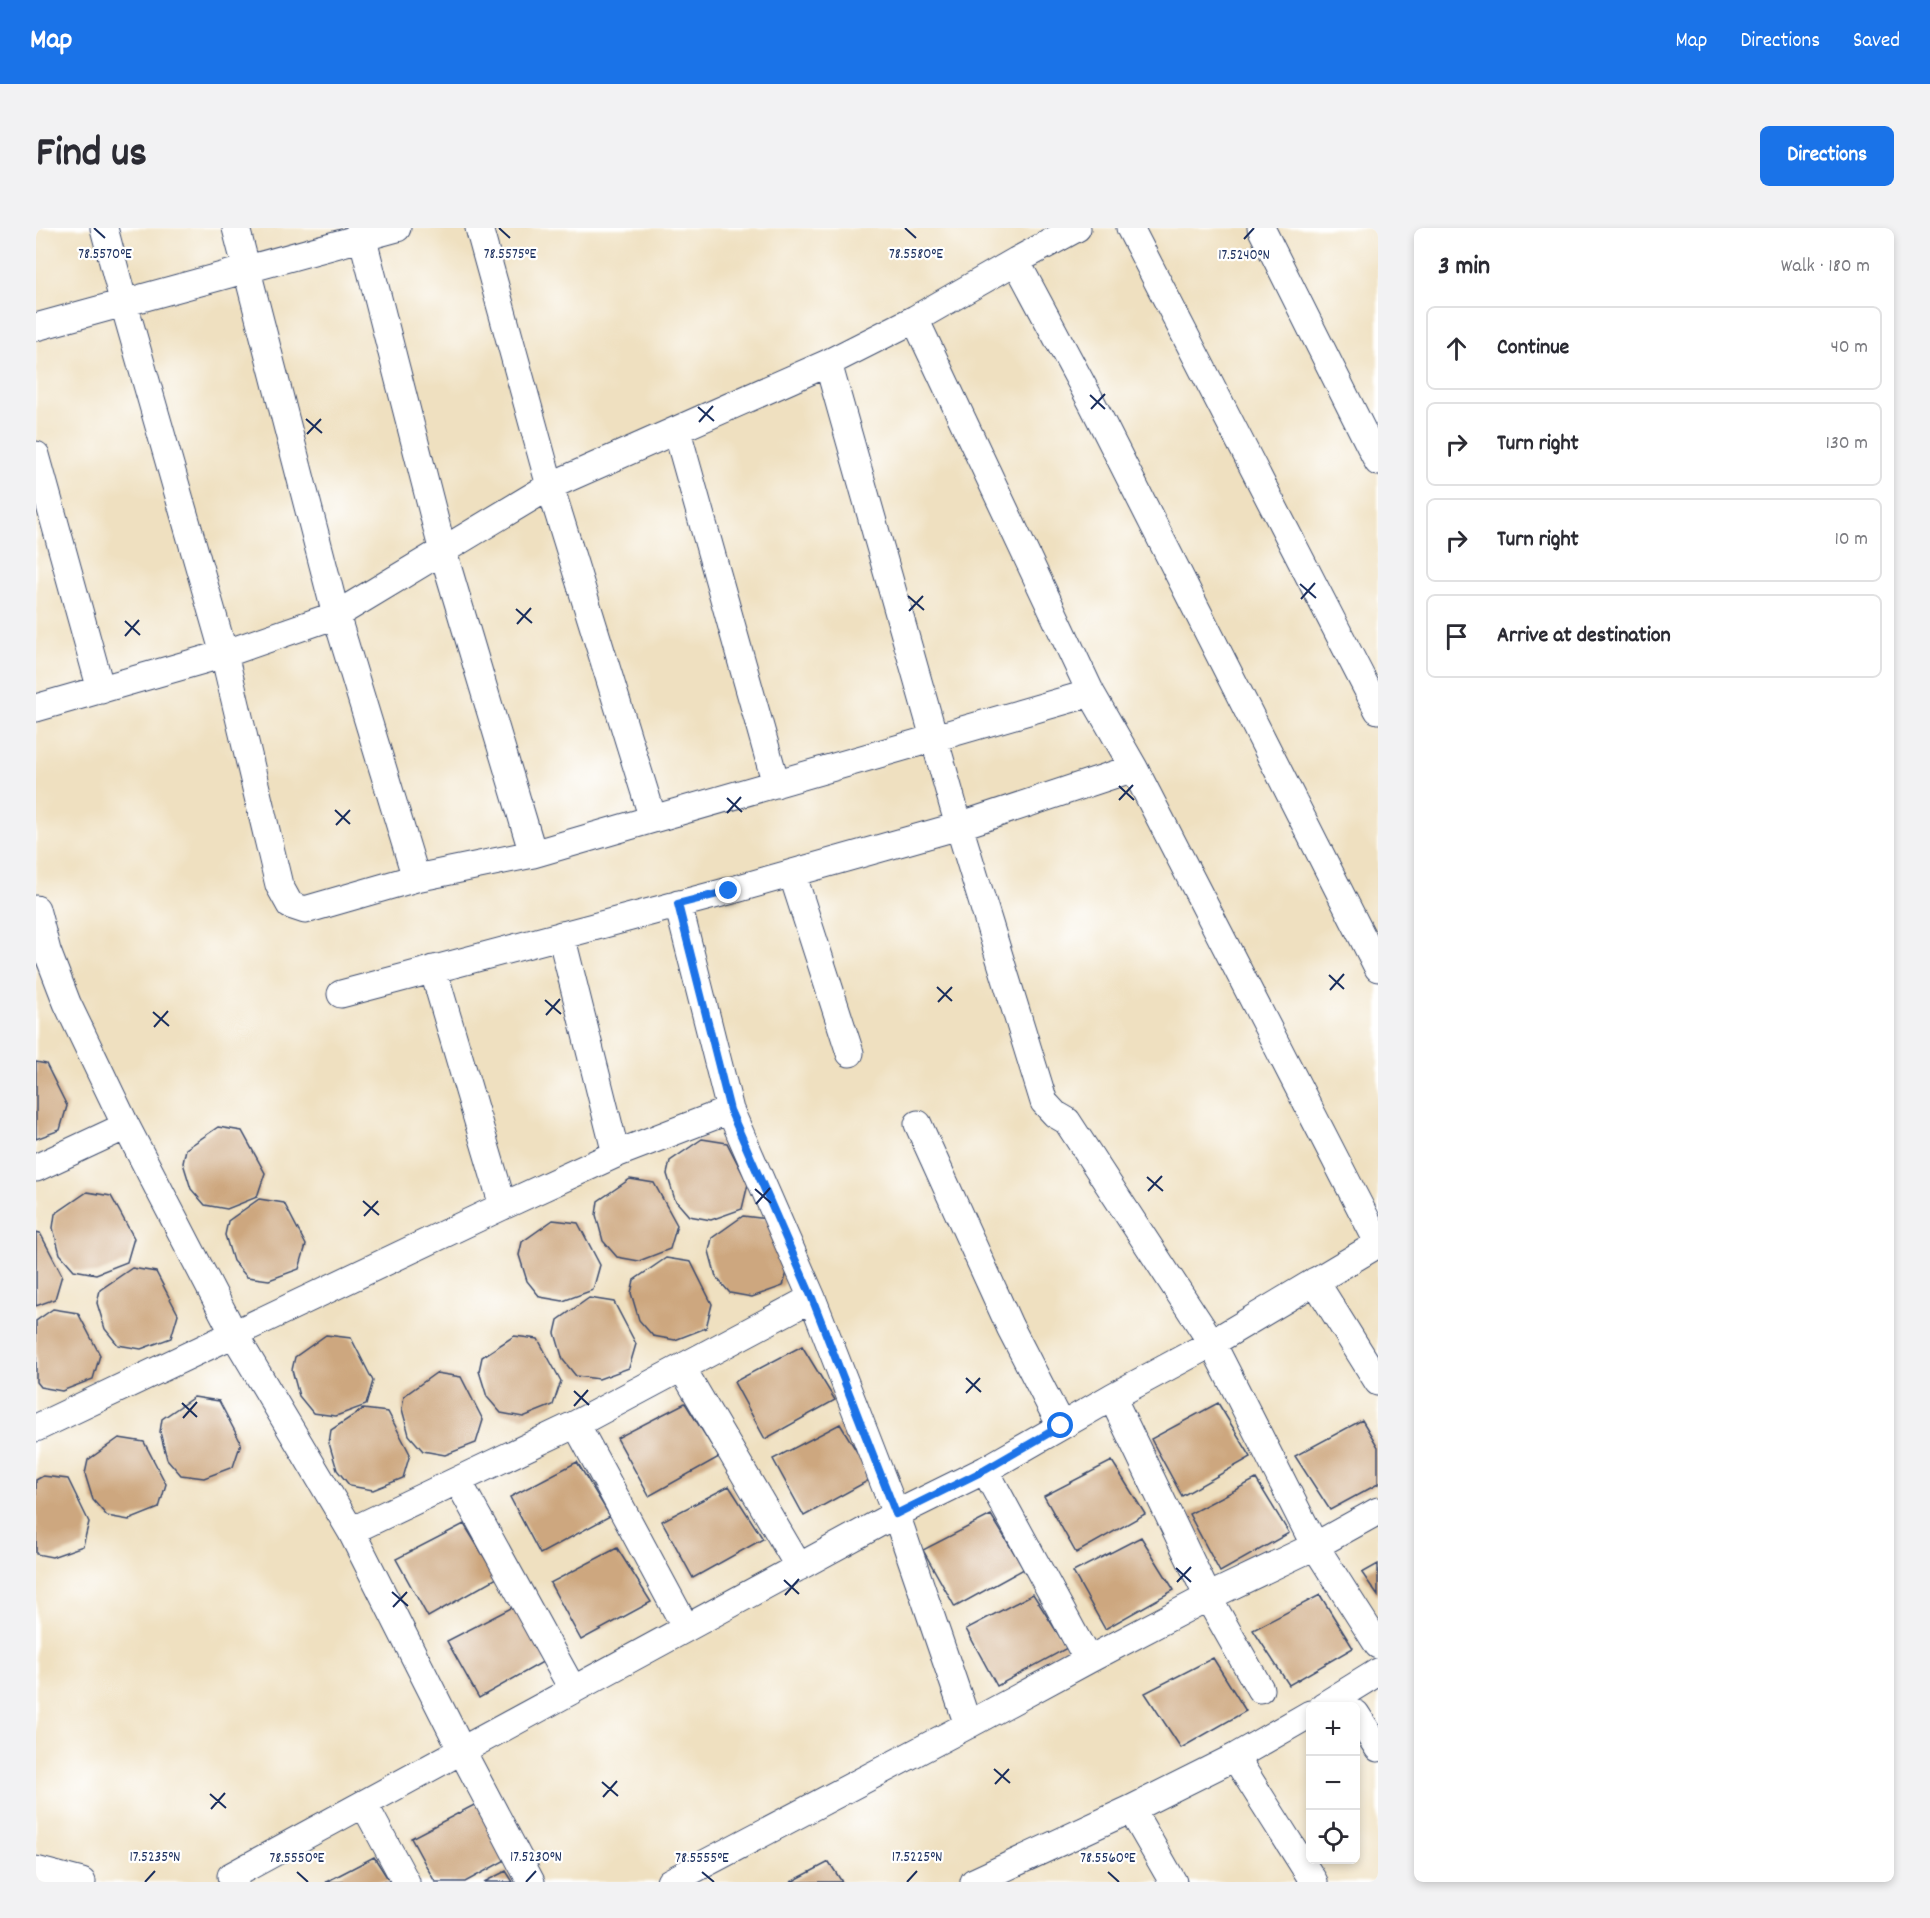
<!DOCTYPE html>
<html lang="en">
<head>
<meta charset="utf-8">
<style>
  body { margin:0; font-family:Dekko,sans-serif; background:#f2f2f3; color:#2b2b33 }
  .controls { position:absolute; right:18px; bottom:18px; display:grid; overflow:hidden; border-radius:9px; box-shadow:0 3px 9px #0003 }
  .controls button { width:54px; height:54px; display:grid; place-items:center; padding:0; border:0; border-bottom:2px solid #e1e1e2; background:#fff; color:#2b2b33; font:30px sans-serif }
  .stop { position:absolute; width:18px; height:18px; margin:-14px; border:4px solid #1a73e8; border-radius:50%; background:#fff }
  .stop.end { background:#1a73e8; border-color:#fff; box-shadow:0 2px 6px #0008 }
  .list { margin:0; padding:0; list-style:none }
  h2 { display:flex; justify-content:space-between; align-items:center; height:78px; margin:0; padding:0 24px; font-size:26px }
  h2 small { font-size:20px; font-weight:400; color:#7c7c81 }
  .list li { display:grid; grid-template-columns:39px 1fr auto; gap:18px; align-items:center; box-sizing:border-box; height:84px; margin:0 12px 12px; padding:0 12px; border:2px solid #e1e1e2; border-radius:9px }
  .list b { display:block; font-size:22px; white-space:nowrap }
  .list em { font-size:20px; font-style:normal; color:#7c7c81 }
  .icon { flex:none; width:33px; height:33px; fill:none; stroke:currentColor; stroke-width:2; stroke-linecap:round; stroke-linejoin:round }
  .map { position:relative; flex:none; width:1342px; height:1654px; overflow:hidden; border-radius:9px }
  header { display:flex; align-items:center; gap:36px; box-sizing:border-box; height:84px; padding:0 30px; background:#1a73e8; color:#fff }
  header strong { font-size:28px }
  nav { display:flex; gap:33px; margin-inline-start:auto; font-size:21px }
  .intro { display:flex; align-items:center; justify-content:space-between; box-sizing:border-box; height:144px; padding:0 36px }
  h1 { margin:0; font-size:42px }
  .button { padding:15px 27px; border-radius:9px; background:#1a73e8; color:#fff; font-size:21px; font-weight:700 }
  main { display:flex; gap:36px; padding:0 36px }
  aside { flex:1; background:#fff; border-radius:9px; box-shadow:0 3px 9px #0003 }
  .map>svg:first-child { display:block }
  .building { fill:#cda77f }
  .lines { fill:none; stroke-linecap:round; stroke-linejoin:round }
  .minor-casing { stroke:#3b4a6d; stroke-width:29 }
  .minor { stroke:#fff; stroke-width:27 }
  .route { stroke:#1a73e8; stroke-width:8 }
  .ticks { fill:none; stroke:#1b2f5e; stroke-width:2 }
  .ticks-label { font-size:15px; text-anchor:middle; fill:#1b2f5e; stroke:#fff; stroke-width:4.5; stroke-linejoin:round; paint-order:stroke }
</style>
</head>
<body>
<header>
<strong>Map</strong>
<nav><a>Map</a><a>Directions</a><a>Saved</a></nav>
</header>
<div class="intro"><h1>Find us</h1><a class="button">Directions</a></div>
<main>
<div class="map">
<svg width="1342" height="1654" viewBox="0 0 1342 1654">
  <rect width="100%" height="100%" fill="#fff"/>
  <filter id="ink" filterUnits="userSpaceOnUse"><feTurbulence type="fractalNoise" baseFrequency=".0167" numOctaves="2"/><feDisplacementMap in="SourceGraphic" scale="12" xChannelSelector="R" yChannelSelector="G"/><feConvolveMatrix kernelMatrix="1 2 1 2 8 2 1 2 1" color-interpolation-filters="sRGB"/></filter>
  <filter id="wash" filterUnits="userSpaceOnUse"><feTurbulence type="fractalNoise" baseFrequency=".008" numOctaves="4" result="noise"/><feDisplacementMap in="SourceGraphic" scale="24" xChannelSelector="R" yChannelSelector="G"/><feGaussianBlur stdDeviation="1.35" result="paint"/><feColorMatrix in="noise" values="0 0 0 0 0 0 0 0 0 0 0 0 0 0 0 0 0 1.4 0 .05"/><feComposite in="paint" operator="in"/></filter>
  <g filter="url(#wash)">
    <rect width="100%" height="100%" fill="#efe0c0"/>
    <g id="blocks">
      <path class="building" d="M0,834L10,836L31,878L24,902L0,911Z
        M182,899L206,903L229,945L221,969L191,981L169,977L155,961L147,935L150,921Z
        M666,911L691,915L712,956L706,981L675,992L653,988L639,972L631,946L634,933Z
        M594,951L618,955L641,997L634,1021L603,1033L581,1029L567,1013L560,987L562,973Z
        M51,964L75,968L98,1010L91,1034L60,1046L38,1042L24,1026L17,1000L19,986Z
        M223,971L248,975L270,1017L263,1041L233,1052L211,1049L197,1033L189,1007L192,993Z
        M707,988L732,991L754,1034L747,1058L716,1069L694,1065L680,1049L673,1023L676,1010Z
        M517,992L542,995L564,1037L557,1062L527,1073L504,1069L491,1053L483,1027L486,1014Z
        M0,1004L4,1005L26,1047L19,1071L0,1078Z
        M630,1030L655,1034L676,1076L670,1100L639,1112L617,1108L603,1092L595,1065L598,1052Z
        M96,1040L120,1044L142,1086L135,1110L105,1121L82,1117L69,1101L61,1075L64,1062Z
        M553,1070L578,1074L600,1116L593,1140L563,1151L540,1148L527,1132L519,1105L522,1092Z
        M17,1081L42,1085L64,1127L57,1151L26,1163L4,1159L0,1154V1093Z
        M290,1107L315,1110L337,1153L330,1177L300,1188L277,1185L263,1168L256,1142L259,1129Z
        M478,1108L502,1111L525,1153L517,1177L487,1189L465,1185L451,1169L443,1143L446,1129Z
        M766,1118L799,1172L729,1211L698,1154Z
        M400,1145L425,1149L447,1192L440,1215L409,1227L387,1223L373,1207L366,1181L368,1168Z
        M158,1169L183,1173L205,1215L197,1239L168,1250L145,1247L131,1231L124,1204L126,1191Z
        M649,1175L683,1229L613,1268L581,1210Z
        M1182,1175L1215,1229L1146,1268L1115,1211Z
        M327,1181L352,1184L374,1226L367,1250L337,1262L314,1258L301,1242L293,1215L295,1202Z
        M1326,1192L1342,1219V1256L1294,1282L1259,1228Z
        M804,1196L837,1250L768,1288L737,1231Z
        M83,1210L108,1214L130,1256L123,1280L93,1292L71,1288L57,1272L49,1246L52,1232Z
        M1076,1233L1109,1286L1040,1325L1008,1268Z
        M541,1234L574,1288L504,1326L474,1269Z
        M7,1248L32,1251L53,1294L47,1318L16,1329L0,1326V1252Z
        M1220,1251L1253,1305L1184,1344L1153,1286Z
        M693,1258L727,1311L657,1350L626,1293Z
        M955,1287L988,1341L919,1379L887,1322Z
        M428,1296L461,1350L392,1389L360,1331Z
        M1105,1309L1138,1362L1069,1401L1037,1344Z
        M581,1320L615,1374L545,1412L514,1355Z
        M1342,1336V1368L1326,1345Z
        M997,1366L1031,1420L961,1458L930,1401Z
        M1284,1367L1317,1420L1253,1457L1217,1402Z
        M479,1378L512,1431L443,1470L411,1413Z
        M1177,1430L1210,1483L1145,1520L1109,1465Z
        M442,1575L475,1629L429,1654H399L375,1610Z
        M338,1629L354,1654H290Z
        M793,1634L806,1654H755Z
        M470,1643L477,1654H448Z"/>
    </g>
  </g>
  <g filter="url(#ink)">
    <use href="#blocks" fill-opacity="0" stroke="#3b4a6d" stroke-width="1.5"/>
    <g class="lines">
      <defs>
        <path id="minor" d="M68,0L88,76L188,426L243,657L254,677L269,682L380,650
          M200,0L300,387L380,650L497,626
          M324,0L407,324L497,626L617,591
          M443,0L514,258L617,591L1055,465
          M1094,0L1342,482
          M1225,0L1342,234
          M980,33L1056,175L1342,740
          M879,91L1055,465L1098,540L1342,1014
          M0,99L361,0
          M792,135L923,598L1008,874L1019,886L1031,893L1176,1115L1279,1318L1342,1417
          M641,203L740,556
          M0,227L65,462
          M0,480L188,426L300,387L514,258L792,135L879,91L980,33L1041,0
          M756,645L814,825
          M642,676L694,882
          M0,681L11,723L31,775L90,898L198,1106L315,1303L426,1523L495,1654
          M525,707L580,926
          M397,741L467,978
          M305,766L693,663L923,598L1098,540
          M882,896L974,1099L1025,1198
          M0,940L90,898
          M1279,1053L1342,1154
          M646,1140L763,1339
          M1076,1169L1172,1369L1224,1461
          M540,1196L650,1400
          M0,1200L467,978L580,926L694,882L776,1070
          M949,1242L1052,1432
          M422,1253L537,1462
          M315,1303L540,1196L776,1070L860,1286L932,1497
          M1287,1478L1342,1444
          M1320,1486L1342,1520
          M1199,1529L1278,1654
          M328,1576L370,1654
          M1095,1581L1137,1654
          M0,1642L46,1654
          M199,1654L195,1648L860,1286L949,1242L1076,1169L1176,1115L1342,1016
          M634,1654L932,1497L1052,1432L1172,1369L1279,1318L1342,1283
          M938,1654L1095,1581L1199,1529L1274,1486"/>
      </defs>
      <use href="#minor" class="minor-casing"/>
      <use href="#minor" class="minor"/>
    </g>
  </g>
  <g class="lines" filter="url(#ink)">
    <path class="route" d="M693,663L642,676L694,882L776,1070L860,1286L949,1242L1025,1198"/>
  </g>
  <path class="ticks" d="M58,0L69,10M463,0L474,10M869,0L880,10M1208,11L1218,0M1054,167L1069,181M662,179L678,193M1055,181L1069,166M270,191L286,205M663,194L677,178M271,206L285,191M1264,356L1280,370M872,368L888,382M1265,371L1279,355M480,381L496,395M873,383L887,368M89,393L104,407M481,396L495,380M89,408L103,392M1083,558L1098,572M691,570L706,584M1083,572L1097,557M299,582L314,596M691,585L705,569M300,597L314,582M1293,747L1308,761M901,759L916,773M1294,762L1308,746M509,772L525,786M902,774L916,759M117,784L133,798M510,787L524,771M118,799L132,783M1111,949L1127,963M719,961L735,975M1112,963L1126,948M327,973L343,987M720,976L734,960M328,988L342,973M930,1150L945,1164M538,1163L553,1177M930,1165L944,1150M146,1175L161,1189M538,1178L552,1162M147,1190L161,1174M1140,1340L1155,1354M748,1352L763,1366M1141,1354L1155,1339M356,1364L372,1378M749,1367L763,1351M357,1379L371,1364M958,1541L974,1555M566,1554L582,1568M959,1556L973,1541M174,1566L190,1580M567,1569L581,1553M175,1581L189,1565M261,1644L272,1654M666,1644L678,1654M1072,1644L1083,1654M109,1654L119,1643M490,1654L500,1643M871,1654L881,1643"/>
  <g class="ticks-label">
    <text x="69" y="30">78.5570°E</text>
    <text x="474" y="30">78.5575°E</text>
    <text x="880" y="30">78.5580°E</text>
    <text x="1208" y="31">17.5240°N</text>
    <text x="119" y="1633">17.5235°N</text>
    <text x="500" y="1633">17.5230°N</text>
    <text x="881" y="1633">17.5225°N</text>
    <text x="261" y="1634">78.5550°E</text>
    <text x="666" y="1634">78.5555°E</text>
    <text x="1072" y="1634">78.5560°E</text>
  </g>
</svg>
<div class="controls">
<button>+</button>
<button>−</button>
<button><svg class="icon" aria-label="locate" viewBox="0 0 24 24"><circle cx="12" cy="12" r="6"/><path d="M12 2v4M12 18v4M2 12h4M18 12h4"/></svg></button>
</div>
<div class="stop" style="left:1025px;top:1198px"></div>
<div class="stop end" style="left:693px;top:663px"></div>
</div>
<aside>
<h2>3 min<small>Walk · 180 m</small></h2>
<ul class="list">
<li><svg class="icon" aria-label="ahead" viewBox="0 0 24 24"><path d="M12 20V5M6 11l6-6 6 6"/></svg><div><b>Continue</b></div><em>40 m</em></li>
<li><svg class="icon" aria-label="right" viewBox="0 0 24 24"><path d="M7 20v-9h11M14 6l5 5-5 5"/></svg><div><b>Turn right</b></div><em>130 m</em></li>
<li><svg class="icon" aria-label="right" viewBox="0 0 24 24"><path d="M7 20v-9h11M14 6l5 5-5 5"/></svg><div><b>Turn right</b></div><em>10 m</em></li>
<li><svg class="icon" aria-label="arrive" viewBox="0 0 24 24"><path d="M6 21V4h12l-3 4 3 4H6"/></svg><div><b>Arrive at destination</b></div></li>
</ul>
</aside>
</main>
</body>
</html>
